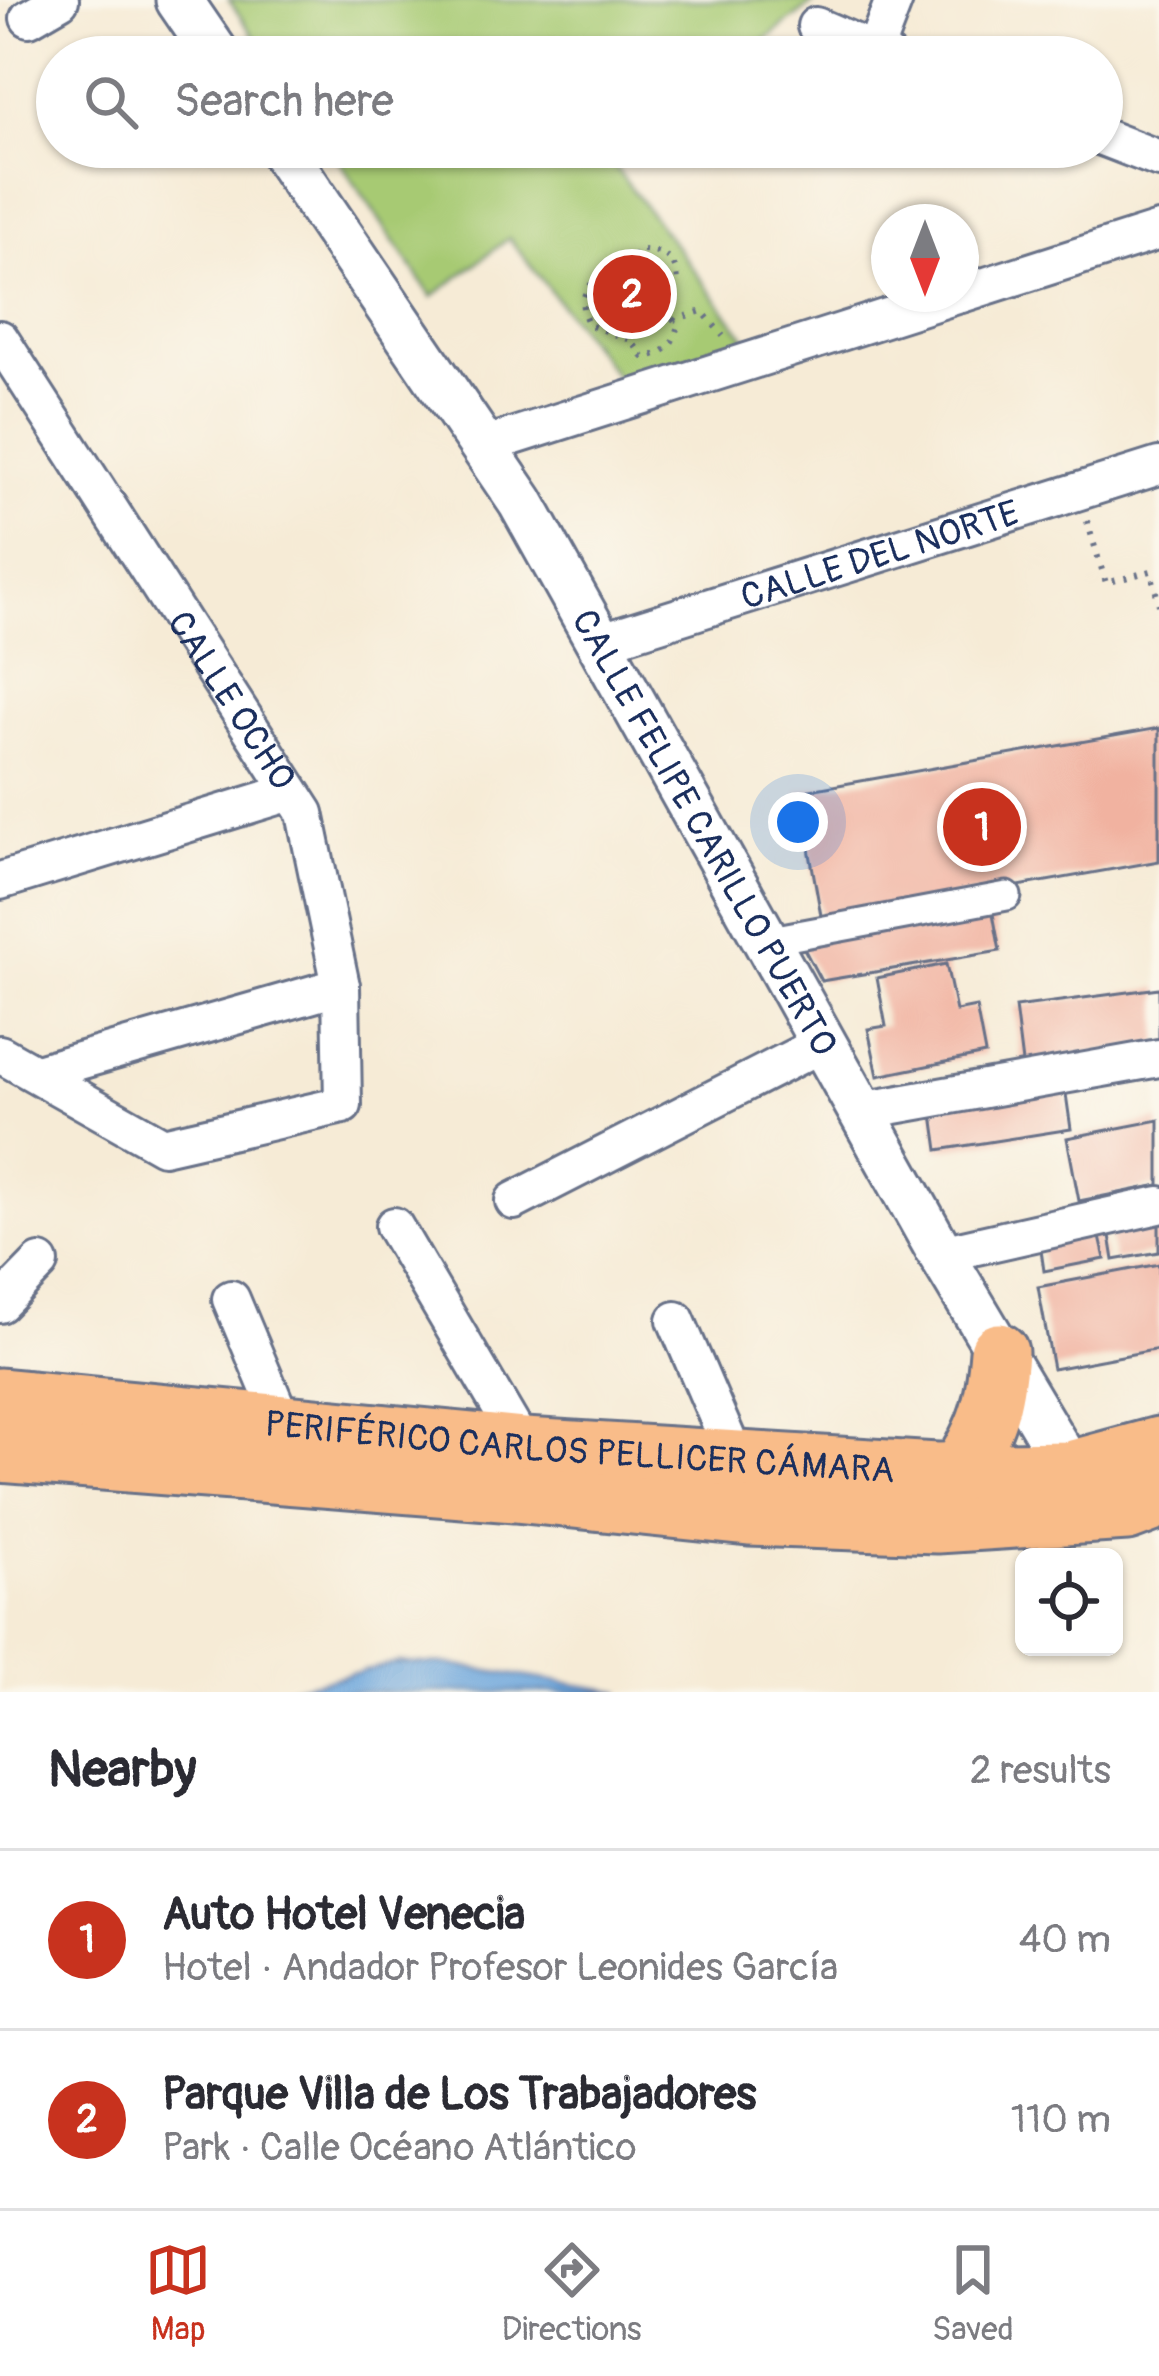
<!DOCTYPE html>
<html lang="en">
<head>
<meta charset="utf-8">
<style>
  body { margin:0; font-family:Pangolin,sans-serif; background:#f2f2f3; color:#2b2b33 }
  .controls { position:absolute; right:36px; bottom:36px; display:grid; overflow:hidden; border-radius:18px; box-shadow:0 3px 9px #0004 }
  .controls button { width:108px; height:108px; display:grid; place-items:center; padding:0; border:0; border-bottom:3px solid #e1e1e2; background:#fff; color:#2b2b33; font:60px sans-serif }
  .compass { position:absolute; left:871px; top:204px; width:108px; height:108px; border-radius:50%; background:#fff; box-shadow:0 3px 9px #0004; rotate:180deg }
  .you { position:absolute; left:798px; top:822px; width:42px; height:42px; margin:-30px; border:9px solid #fff; border-radius:50%; background:#1a73e8; box-shadow:0 0 0 18px #1a73e833 }
  .badge { display:grid; place-items:center; width:78px; height:78px; border-radius:50%; background:#c8321e; color:#fff; font-size:39px; font-weight:700 }
  .pin { position:absolute; translate:-50% -50%; border:6px solid #fff; box-shadow:0 3px 12px #0006 }
  .list { margin:0; padding:0; list-style:none }
  h2 { display:flex; justify-content:space-between; align-items:center; height:156px; margin:0; padding:0 48px; font-size:51px }
  h2 small { font-size:39px; font-weight:400; color:#7c7c81 }
  .list li { display:grid; grid-template-columns:78px 1fr auto; gap:36px; align-items:center; box-sizing:border-box; height:180px; padding:0 48px; border-top:3px solid #e1e1e2 }
  .list b { display:block; font-size:45px; white-space:nowrap }
  .list p { margin:0; font-size:39px; white-space:nowrap; color:#7c7c81 }
  .list em { font-size:39px; font-style:normal; color:#7c7c81 }
  .icon { flex:none; width:66px; height:66px; fill:none; stroke:currentColor; stroke-width:2; stroke-linecap:round; stroke-linejoin:round }
  .map { position:relative; flex:none; width:1159px; height:1692px; overflow:hidden }
  .search { position:absolute; background:#fff; box-shadow:0 3px 9px #0004; left:36px; right:36px; top:36px; height:132px; display:flex; align-items:center; gap:30px; box-sizing:border-box; padding:0 42px; border-radius:66px; color:#7c7c81; font-size:45px }
  .sheet { height:516px; background:#fff }
  nav { display:flex; justify-content:space-around; align-items:center; box-sizing:border-box; height:168px; border-top:3px solid #e1e1e2; background:#fff; font-size:33px; color:#7c7c81 }
  nav a { display:grid; justify-items:center; gap:6px }
  nav .on { color:#c8321e }
  .map>svg:first-child { display:block }
  .green { fill:#a7ca73; stroke:#617c68; stroke-width:3 }
  .water { fill:#6ca5db; stroke:#446a9c; stroke-width:3 }
  .building { fill:#f1b2a0 }
  .lines { fill:none; stroke-linecap:round; stroke-linejoin:round }
  .pedestrian-casing { stroke:#687188; stroke-width:33 }
  .minor-casing { stroke:#687188; stroke-width:42 }
  .tertiary-casing { stroke:#687188; stroke-width:51 }
  .primary-casing { stroke:#687188; stroke-width:63 }
  .path { stroke:#687188; stroke-width:6; stroke-dasharray:3 9; stroke-linecap:butt }
  .pedestrian { stroke:#fff; stroke-width:27 }
  .minor { stroke:#fff; stroke-width:36 }
  .tertiary { stroke:#fff; stroke-width:45 }
  .primary { stroke:#f9bc89; stroke-width:57 }
  .labels { text-anchor:middle; stroke-width:12; stroke-linejoin:round; paint-order:stroke }
  .street-label { font-size:36px; fill:#1b2f5e; stroke:#fbf7ec }
</style>
</head>
<body>
<div class="map">
<svg width="1159" height="1692" viewBox="0 0 1159 1692">
  <rect width="100%" height="100%" fill="#fbf7ec"/>
  <filter id="ink" filterUnits="userSpaceOnUse"><feTurbulence type="fractalNoise" baseFrequency=".00833" numOctaves="2"/><feDisplacementMap in="SourceGraphic" scale="24" xChannelSelector="R" yChannelSelector="G"/><feConvolveMatrix kernelMatrix="1 2 1 2 8 2 1 2 1" color-interpolation-filters="sRGB"/></filter>
  <filter id="wash" filterUnits="userSpaceOnUse"><feTurbulence type="fractalNoise" baseFrequency=".004" numOctaves="4" result="noise"/><feDisplacementMap in="SourceGraphic" scale="48" xChannelSelector="R" yChannelSelector="G"/><feGaussianBlur stdDeviation="2.7" result="paint"/><feColorMatrix in="noise" values="0 0 0 0 0 0 0 0 0 0 0 0 0 0 0 0 0 1.4 0 .05"/><feComposite in="paint" operator="in"/></filter>
  <g filter="url(#wash)">
    <rect width="100%" height="100%" fill="#f6ebd6"/>
    <path class="green" d="M229,0H817L743,57H268Z
      M330,147H626L610,161L756,351L631,395L509,238L432,297Z"/>
    <path class="water" d="M397,1663L445,1664L622,1692H274Z"/>
    <g id="blocks">
      <path class="building" d="M1159,728V861L822,921L799,792Z
        M991,903L1000,951L821,981L800,941Z
        M946,964L956,1011L976,1007L985,1054L878,1076L868,1029L886,1026L877,978Z
        M1159,988V1043L1022,1063L1015,1007Z
        M1065,1087L1071,1129L938,1150L932,1107Z
        M1159,1120V1185L1079,1201L1067,1138Z
        M1159,1214V1252L1114,1260L1108,1223Z
        M1098,1228L1105,1259L1044,1271L1040,1243Z
        M1159,1264V1349L1053,1369L1038,1287Z"/>
    </g>
  </g>
  <g filter="url(#ink)">
    <use href="#blocks" fill-opacity="0" stroke="#687188" stroke-width="3"/>
    <g class="lines">
      <defs>
        <path id="pedestrian" d="M766,941L1007,896"/>
        <g id="minor">
          <path d="M29,18L60,0"/>
          <path d="M816,26L888,57"/>
          <path d="M874,52L894,0"/>
          <path d="M1102,137L1159,159"/>
          <path d="M961,294L1159,231"/>
          <path id="s1" d="M0,339L305,813L341,986L343,1105L163,1146L0,1054"/>
          <path d="M483,446L960,294"/>
          <path id="s2" d="M599,642L1159,466"/>
          <path d="M0,881L291,792"/>
          <path d="M37,1073L341,986"/>
          <path d="M861,1111L1159,1058"/>
          <path d="M514,1201L823,1043"/>
          <path d="M394,1226L524,1447"/>
          <path d="M941,1254L1159,1205"/>
          <path d="M231,1299L283,1423"/>
          <path d="M0,1304L40,1263"/>
          <path d="M676,1320L736,1460"/>
        </g>
        <g id="tertiary">
          <path d="M179,0L218,57"/>
          <path id="s3" d="M280,147L521,502L941,1254L1070,1470L1092,1486"/>
        </g>
        <g id="primary">
          <path id="s4" d="M0,1397L524,1447L937,1472L1070,1470L1159,1446"/>
          <path d="M0,1453L515,1493L749,1517L937,1524L1127,1512L1159,1500"/>
          <path d="M960,1472C987,1428 995,1404 999,1352"/>
        </g>
      </defs>
      <use href="#pedestrian" class="pedestrian-casing"/>
      <use href="#minor" class="minor-casing"/>
      <use href="#tertiary" class="tertiary-casing"/>
      <use href="#primary" class="primary-casing"/>
      <path class="path" d="M643,250C666,251 677,260 678,283L667,295V311L678,325C672,347 666,354 643,357L631,340L589,325C580,307 580,298 593,282L625,278L635,255Z
        M674,320L702,311L723,336
        M1087,521L1106,583L1151,571L1159,605"/>
      <use href="#pedestrian" class="pedestrian"/>
      <use href="#minor" class="minor"/>
      <use href="#tertiary" class="tertiary"/>
      <use href="#primary" class="primary"/>
    </g>
  </g>
  <g class="labels">
    <g class="street-label">
      <text dy="13" stroke="none"><textPath href="#s2" startOffset="294">CALLE DEL NORTE</textPath></text>
      <text dy="13" stroke="none"><textPath href="#s1" startOffset="429">CALLE OCHO</textPath></text>
      <text dy="13" stroke="none"><textPath href="#s3" startOffset="807">CALLE FELIPE CARILLO PUERTO</textPath></text>
      <text dy="13" stroke="none"><textPath href="#s4" startOffset="582">PERIFÉRICO CARLOS PELLICER CÁMARA</textPath></text>
    </g>
  </g>
</svg>
<div class="controls">
<button><svg class="icon" aria-label="locate" viewBox="0 0 24 24"><circle cx="12" cy="12" r="6"/><path d="M12 2v4M12 18v4M2 12h4M18 12h4"/></svg></button>
</div>
<svg class="compass" viewBox="-18 -18 36 36"><path d="M0-13l5 13h-10z" fill="#e53935"/><path d="M0 13l5-13h-10z" fill="#7c7c81"/></svg>
<div class="you"></div>
<div class="pin badge" style="left:982px;top:827px">1</div>
<div class="pin badge" style="left:632px;top:294px">2</div>
<div class="search"><svg class="icon" aria-label="search" viewBox="0 0 24 24"><circle cx="10" cy="10" r="6"/><path d="M15 15l6 6"/></svg>Search here</div>
</div>
<section class="sheet">
<h2>Nearby<small>2 results</small></h2>
<ul class="list">
<li><span class="badge">1</span><div><b>Auto Hotel Venecia</b><p>Hotel · Andador Profesor Leonides García</p></div><em>40 m</em></li>
<li><span class="badge">2</span><div><b>Parque Villa de Los Trabajadores</b><p>Park · Calle Océano Atlántico</p></div><em>110 m</em></li>
</ul>
</section>
<nav>
<a class="on"><svg class="icon" aria-label="map" viewBox="0 0 24 24"><path d="M3 6l6-2 6 2 6-2v14l-6 2-6-2-6 2zM9 4v14M15 6v14"/></svg>Map</a>
<a><svg class="icon" aria-label="directions" viewBox="0 0 24 24"><path d="M12 3l9 9-9 9-9-9zM9 14v-3h6M13 9l2 2-2 2"/></svg>Directions</a>
<a><svg class="icon" aria-label="saved" viewBox="0 0 24 24"><path d="M7 4h10v16l-5-4-5 4z"/></svg>Saved</a>
</nav>
</body>
</html>
